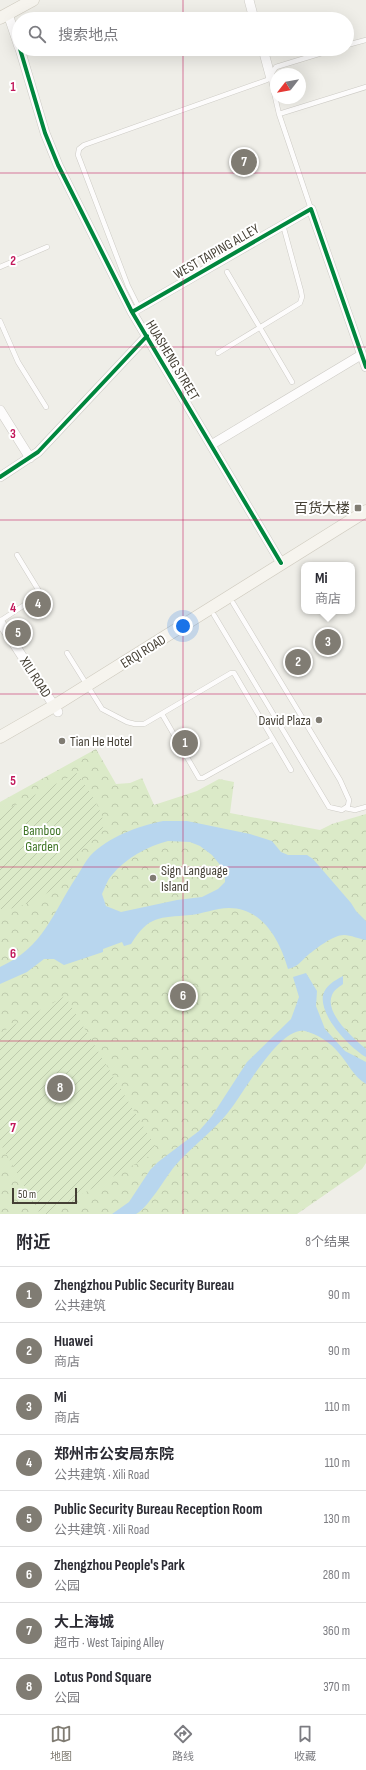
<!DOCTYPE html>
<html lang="zh">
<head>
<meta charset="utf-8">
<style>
  body { margin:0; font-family:"Sofia Sans Condensed","Noto Sans SC",sans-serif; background:#f7f7f7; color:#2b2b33 }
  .compass { position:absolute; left:270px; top:68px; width:36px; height:36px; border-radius:50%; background:#fff; box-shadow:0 4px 16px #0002; rotate:239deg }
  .scale { position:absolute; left:12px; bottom:10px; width:65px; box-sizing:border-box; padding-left:4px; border:2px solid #443f34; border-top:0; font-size:11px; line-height:14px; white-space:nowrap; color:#443f34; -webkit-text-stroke:3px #fff; paint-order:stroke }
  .you { position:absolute; left:183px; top:626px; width:14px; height:14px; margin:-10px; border:3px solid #fff; border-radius:50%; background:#1a73e8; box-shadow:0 0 0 6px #1a73e833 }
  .badge { display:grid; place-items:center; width:26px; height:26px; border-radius:50%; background:#807c73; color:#fff; font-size:13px; font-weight:700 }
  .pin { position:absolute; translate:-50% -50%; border:2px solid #fff; box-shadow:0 1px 4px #0006 }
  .popup { position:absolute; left:301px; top:562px; width:54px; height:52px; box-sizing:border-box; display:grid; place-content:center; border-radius:8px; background:#fff; filter:drop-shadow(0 1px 3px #0005); font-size:13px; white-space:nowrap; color:#7c7c81 }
  .popup b { font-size:15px; color:#2b2b33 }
  .popup::after { content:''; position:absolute; left:50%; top:100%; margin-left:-8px; border:8px solid transparent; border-top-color:#fff }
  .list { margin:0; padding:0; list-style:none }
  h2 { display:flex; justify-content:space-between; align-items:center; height:52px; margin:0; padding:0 16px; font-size:17px }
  h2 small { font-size:13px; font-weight:400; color:#7c7c81 }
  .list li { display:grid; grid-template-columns:26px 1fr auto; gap:12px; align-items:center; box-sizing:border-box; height:56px; padding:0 16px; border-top:1px solid #e1e1e2 }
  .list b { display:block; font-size:15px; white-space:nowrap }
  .list p { margin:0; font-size:13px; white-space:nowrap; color:#7c7c81 }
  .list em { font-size:13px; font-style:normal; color:#7c7c81 }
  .icon { flex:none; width:22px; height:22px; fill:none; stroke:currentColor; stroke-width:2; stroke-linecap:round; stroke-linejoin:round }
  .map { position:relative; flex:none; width:366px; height:1214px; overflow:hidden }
  .search { position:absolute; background:#fff; box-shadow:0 4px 16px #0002; left:12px; right:12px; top:12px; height:44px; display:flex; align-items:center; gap:10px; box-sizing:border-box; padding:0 14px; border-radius:22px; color:#7c7c81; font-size:15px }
  .sheet { height:500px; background:#fff }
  nav { display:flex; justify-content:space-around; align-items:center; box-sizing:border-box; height:56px; border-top:1px solid #e1e1e2; background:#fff; font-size:11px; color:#7c7c81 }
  nav a { display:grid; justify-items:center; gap:2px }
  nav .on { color:#807c73 }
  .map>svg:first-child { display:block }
  .park { fill:url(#park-crowns) }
  .garden { fill:url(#garden-furrows) }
  .water { fill:#b8d6ee; fill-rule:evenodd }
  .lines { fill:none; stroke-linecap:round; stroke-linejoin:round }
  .lane-casing { stroke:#cdcbc5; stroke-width:5.5 }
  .street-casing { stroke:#cdcbc5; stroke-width:10 }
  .secondary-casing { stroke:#cfcbbf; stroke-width:13 }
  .lane { stroke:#fdfcfc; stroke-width:4.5 }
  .street { stroke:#fdfcfc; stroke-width:9 }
  .secondary { stroke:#f6f4ee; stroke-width:12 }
  .cycleway-casing { stroke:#fff; stroke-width:6 }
  .cycleway { stroke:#00873e; stroke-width:4 }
  .grid { fill:none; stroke:#c2185b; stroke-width:1; stroke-opacity:0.55 }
  .poi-dot { fill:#807c73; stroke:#fff; stroke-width:1.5 }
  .labels { text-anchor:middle; stroke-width:4; stroke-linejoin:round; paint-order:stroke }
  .street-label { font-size:14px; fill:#443f34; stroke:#fff }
  .poi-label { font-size:14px; fill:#443f34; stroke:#fff; text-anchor:end }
  .park-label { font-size:14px; fill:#417628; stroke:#fff }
  .grid-label { font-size:13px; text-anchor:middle; font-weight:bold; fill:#c2185b; stroke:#fff; stroke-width:4; stroke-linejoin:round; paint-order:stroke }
</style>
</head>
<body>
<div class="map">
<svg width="366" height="1214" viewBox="0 0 366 1214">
  <defs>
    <pattern id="park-crowns" width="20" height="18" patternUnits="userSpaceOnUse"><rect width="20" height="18" fill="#dbeac8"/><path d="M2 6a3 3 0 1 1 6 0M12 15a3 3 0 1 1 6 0" fill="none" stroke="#bdcaac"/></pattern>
    <pattern id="garden-furrows" width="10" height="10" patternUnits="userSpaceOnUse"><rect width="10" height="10" fill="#dbeac8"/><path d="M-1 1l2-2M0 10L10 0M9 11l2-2" fill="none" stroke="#bdcaac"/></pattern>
  </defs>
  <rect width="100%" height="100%" fill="#efeee8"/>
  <path class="park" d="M96,749L116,784L130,783L142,778L154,805L197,791L219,779L234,782L230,813L320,830L332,824L366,814V1163L362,1169L297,1214H0V802Z"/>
  <path class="garden" d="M77,773C85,785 106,813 103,827C101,837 91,840 85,847C76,856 73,869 65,878C54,892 17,912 0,909V813Z
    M65,996L158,1151L47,1214H40L0,1143V1033Z"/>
  <path class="water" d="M163,821H187L250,834L272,841L281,852L288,855H307L313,859L351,903L356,911L366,921V940C359,939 351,935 344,935C333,935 317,948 308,955C301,961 298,967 288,969C280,941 263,908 229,908C215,908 203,914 190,915C159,918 149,915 131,944L124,946L122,942L103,949V952L64,965L54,959H44L27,972L0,984V967C44,947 52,914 77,876C81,870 85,862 90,856C108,837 138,826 163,821ZM168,841L190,842L200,846L212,855L221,866L225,874V882L218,889L202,897L177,900L121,912L106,906L102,894C105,888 107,880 112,875C126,858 148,846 168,841Z
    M306,973L317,991L316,1006L325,1029L345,1051L366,1062V1084C353,1076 348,1063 338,1052C331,1043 317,1034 305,1031C278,1026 241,1099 226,1115C210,1134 190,1148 174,1167C166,1177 147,1209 136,1214C130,1214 118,1214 112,1214L129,1202L150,1170L158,1162L199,1131L212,1116L247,1062L291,1019L299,997L293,977Z
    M343,976V984C339,987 334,990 332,995C324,1013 354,1039 366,1049V1057C350,1048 319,1016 323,995C326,985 334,981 343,976Z"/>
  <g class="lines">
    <defs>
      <path id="lane" d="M347,45L366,40
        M270,75L279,114L311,209
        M279,114L366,87
        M0,267L47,247
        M227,272L292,382
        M139,308L128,286L78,155L79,149L84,145L267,80L276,67L335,49
        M0,321L18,362L46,407
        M218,353L300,303L302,297L301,291L283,225
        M214,615L329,807L342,810L348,806L349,800L340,780L233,603
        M0,621L38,596L39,591L17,555
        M67,653L102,709L127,722L135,724H144L231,673H234L291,770
        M162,714L199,778H203L273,739
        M345,808L355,810L366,807"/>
      <path id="street" d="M249,0L254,19
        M8,14L19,47
        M20,49L45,133L58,165L132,312L281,563
        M263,49L270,75
        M132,312L311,209L366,367
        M0,410L30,458
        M211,445L361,355
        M0,477L38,452L147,336
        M0,622L58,712"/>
      <path id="secondary" d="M0,18L33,0
        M0,737L54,706L366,511"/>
    </defs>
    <use href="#lane" class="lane-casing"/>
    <use href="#street" class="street-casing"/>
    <use href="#secondary" class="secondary-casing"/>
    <use href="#lane" class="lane"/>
    <use href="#street" class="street"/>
    <use href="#secondary" class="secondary"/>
    <defs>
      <path id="cycleway" d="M20,49L45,133L58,165L132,312L281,563
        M132,312L311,209L366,367
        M0,477L38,452L147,336"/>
    </defs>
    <use href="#cycleway" class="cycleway-casing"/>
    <use href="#cycleway" class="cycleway"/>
  </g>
  <path class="grid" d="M183,0V19M183,49V1214M0,173H366M0,347H366M0,520H366M0,694H366M0,867H366M0,1041H366"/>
  <g class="poi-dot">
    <rect x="354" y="504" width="8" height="8" rx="2"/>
    <circle cx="319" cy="720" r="4"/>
    <circle cx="62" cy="741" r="4"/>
    <circle cx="153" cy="878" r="4"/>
  </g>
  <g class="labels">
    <g class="street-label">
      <text transform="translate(216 251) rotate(-30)" y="5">WEST TAIPING ALLEY</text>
      <text transform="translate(173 360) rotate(59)" y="5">HUASHENG STREET</text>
      <text transform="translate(143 651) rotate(-32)" y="5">ERQI ROAD</text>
      <text transform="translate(36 677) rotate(57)" y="5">XILI ROAD</text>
    </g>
    <g class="poi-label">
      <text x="350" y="513">百货大楼</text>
      <text x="311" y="725">David Plaza</text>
      <text x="70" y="746" text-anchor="start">Tian He Hotel</text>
      <text x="161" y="875" text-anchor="start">Sign Language<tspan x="161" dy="16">Island</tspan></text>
    </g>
    <g class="park-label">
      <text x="42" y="835">Bamboo<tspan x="42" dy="16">Garden</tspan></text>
    </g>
  </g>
  <g class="grid-label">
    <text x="13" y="91">1</text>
    <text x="13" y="265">2</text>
    <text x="13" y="438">3</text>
    <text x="13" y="612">4</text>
    <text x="13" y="785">5</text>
    <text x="13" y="958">6</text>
    <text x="13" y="1132">7</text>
  </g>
</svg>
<svg class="compass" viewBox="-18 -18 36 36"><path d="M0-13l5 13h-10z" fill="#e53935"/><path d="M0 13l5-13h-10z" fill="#7c7c81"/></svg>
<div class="scale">50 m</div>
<div class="you"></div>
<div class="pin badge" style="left:185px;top:743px">1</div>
<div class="pin badge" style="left:298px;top:662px">2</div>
<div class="pin badge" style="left:328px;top:642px">3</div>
<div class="popup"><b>Mi</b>商店</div>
<div class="pin badge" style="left:38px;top:604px">4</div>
<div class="pin badge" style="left:18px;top:633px">5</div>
<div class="pin badge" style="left:183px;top:996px">6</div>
<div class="pin badge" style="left:244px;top:162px">7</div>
<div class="pin badge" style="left:60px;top:1088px">8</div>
<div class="search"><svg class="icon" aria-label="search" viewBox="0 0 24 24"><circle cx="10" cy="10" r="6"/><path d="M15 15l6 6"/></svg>搜索地点</div>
</div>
<section class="sheet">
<h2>附近<small>8个结果</small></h2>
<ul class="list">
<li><span class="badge">1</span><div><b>Zhengzhou Public Security Bureau</b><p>公共建筑</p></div><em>90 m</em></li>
<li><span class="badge">2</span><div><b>Huawei</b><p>商店</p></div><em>90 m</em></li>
<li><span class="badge">3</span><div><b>Mi</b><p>商店</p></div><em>110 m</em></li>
<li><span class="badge">4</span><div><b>郑州市公安局东院</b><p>公共建筑 · Xili Road</p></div><em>110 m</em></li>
<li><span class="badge">5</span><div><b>Public Security Bureau Reception Room</b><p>公共建筑 · Xili Road</p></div><em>130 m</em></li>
<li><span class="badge">6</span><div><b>Zhengzhou People's Park</b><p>公园</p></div><em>280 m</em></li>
<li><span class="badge">7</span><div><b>大上海城</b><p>超市 · West Taiping Alley</p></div><em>360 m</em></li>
<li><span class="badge">8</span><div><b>Lotus Pond Square</b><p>公园</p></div><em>370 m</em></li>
</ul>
</section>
<nav>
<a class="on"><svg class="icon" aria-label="map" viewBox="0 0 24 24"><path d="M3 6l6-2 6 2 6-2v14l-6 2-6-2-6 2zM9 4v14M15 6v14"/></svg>地图</a>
<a><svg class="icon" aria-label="directions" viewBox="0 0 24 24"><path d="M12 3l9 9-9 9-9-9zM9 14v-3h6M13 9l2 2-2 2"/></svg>路线</a>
<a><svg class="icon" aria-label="saved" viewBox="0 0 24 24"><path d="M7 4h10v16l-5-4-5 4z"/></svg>收藏</a>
</nav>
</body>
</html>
